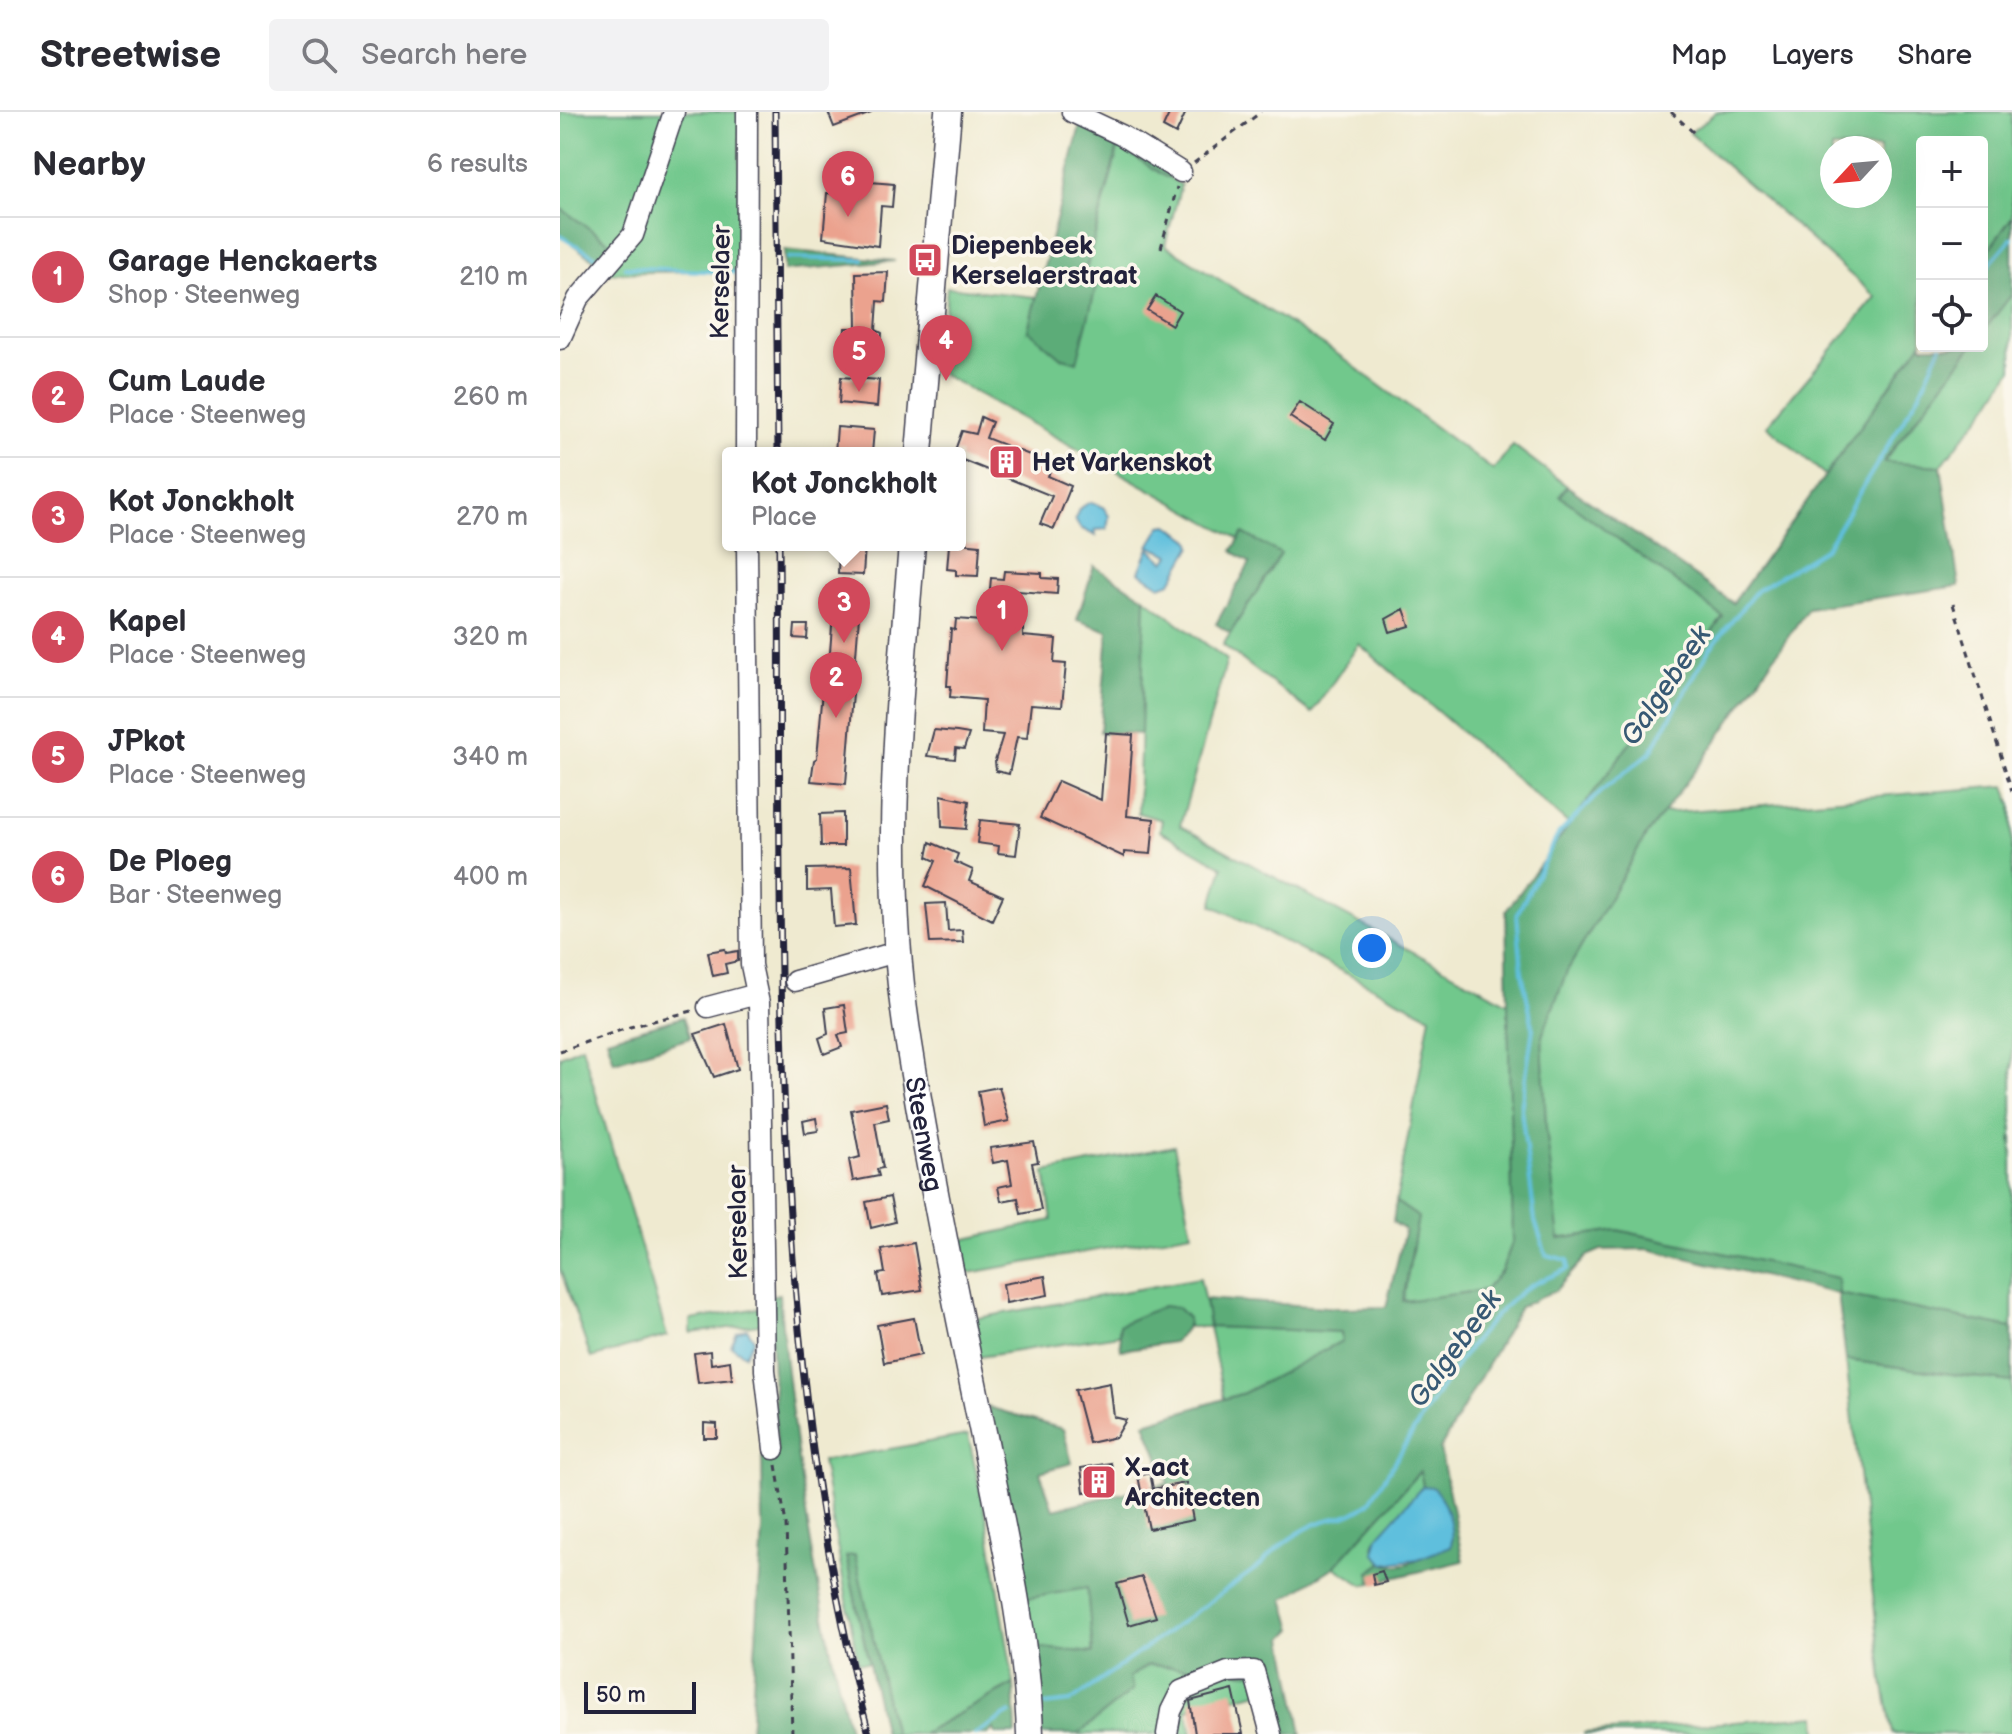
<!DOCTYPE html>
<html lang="en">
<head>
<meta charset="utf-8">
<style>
  body { margin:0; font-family:"Balsamiq Sans",sans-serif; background:#f2f2f3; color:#2b2b33 }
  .controls { position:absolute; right:24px; top:24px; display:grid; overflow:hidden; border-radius:8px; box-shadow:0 8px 32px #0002 }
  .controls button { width:72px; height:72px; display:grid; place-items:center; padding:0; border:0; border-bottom:2px solid #e1e1e2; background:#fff; color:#2b2b33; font:40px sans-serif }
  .compass { position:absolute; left:1260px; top:24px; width:72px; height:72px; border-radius:50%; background:#fff; box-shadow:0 8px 32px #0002; rotate:244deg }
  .scale { position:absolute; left:24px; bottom:20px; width:112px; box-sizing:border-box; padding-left:8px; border:4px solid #22223b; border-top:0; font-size:22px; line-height:28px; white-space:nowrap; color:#22223b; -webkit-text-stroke:6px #fbf7ec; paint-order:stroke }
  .you { position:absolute; left:812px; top:836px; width:28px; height:28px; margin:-20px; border:6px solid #fff; border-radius:50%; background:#1a73e8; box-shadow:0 0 0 12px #1a73e833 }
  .badge { display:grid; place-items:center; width:52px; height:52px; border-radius:50%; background:#d1495b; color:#fff; font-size:26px; font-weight:700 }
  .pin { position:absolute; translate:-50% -66px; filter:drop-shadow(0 2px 4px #0008) }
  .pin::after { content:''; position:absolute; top:42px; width:28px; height:24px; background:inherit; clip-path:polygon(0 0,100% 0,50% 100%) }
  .popup { position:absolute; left:162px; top:335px; width:244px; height:104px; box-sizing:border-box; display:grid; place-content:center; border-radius:8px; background:#fff; filter:drop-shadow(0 2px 6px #0005); font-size:26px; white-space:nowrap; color:#7c7c81 }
  .popup b { font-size:30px; color:#2b2b33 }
  .popup::after { content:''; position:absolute; left:50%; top:100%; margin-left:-16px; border:16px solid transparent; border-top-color:#fff }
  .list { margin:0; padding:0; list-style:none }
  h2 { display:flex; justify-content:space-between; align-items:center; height:104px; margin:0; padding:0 32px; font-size:34px }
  h2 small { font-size:26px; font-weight:400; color:#7c7c81 }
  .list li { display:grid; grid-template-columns:52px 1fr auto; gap:24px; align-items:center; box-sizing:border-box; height:120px; padding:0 32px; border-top:2px solid #e1e1e2 }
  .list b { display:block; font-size:30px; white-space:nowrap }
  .list p { margin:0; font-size:26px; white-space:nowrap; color:#7c7c81 }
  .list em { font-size:26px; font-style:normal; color:#7c7c81 }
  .icon { flex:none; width:44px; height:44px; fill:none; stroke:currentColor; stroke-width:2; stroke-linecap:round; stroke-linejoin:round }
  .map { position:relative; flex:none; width:1452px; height:1622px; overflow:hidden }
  header { display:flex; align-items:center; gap:48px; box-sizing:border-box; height:112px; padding:0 40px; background:#fff; border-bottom:2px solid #e1e1e2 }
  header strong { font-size:38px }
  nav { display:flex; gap:44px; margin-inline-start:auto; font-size:28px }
  .search { width:560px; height:72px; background:#f2f2f3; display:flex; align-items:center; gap:20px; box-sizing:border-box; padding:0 28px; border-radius:8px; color:#7c7c81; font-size:30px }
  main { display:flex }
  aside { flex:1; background:#fff }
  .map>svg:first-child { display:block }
  .green { fill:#71c88c; stroke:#4a7564; stroke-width:2; fill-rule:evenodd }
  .forest { fill:#5cac78; stroke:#3f675a; stroke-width:2 }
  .water { fill:#5fbfdd; stroke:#40708c; stroke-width:2 }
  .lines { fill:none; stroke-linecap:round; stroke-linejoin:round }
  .stream { stroke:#5fbfdd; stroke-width:4 }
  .building { fill:#eba28e }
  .minor-casing { stroke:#414051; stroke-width:23 }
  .major-casing { stroke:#414051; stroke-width:29 }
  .path { stroke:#414051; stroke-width:3; stroke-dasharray:6 6; stroke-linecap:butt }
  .minor { stroke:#fff; stroke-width:20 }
  .major { stroke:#fff; stroke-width:26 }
  .rail-casing { stroke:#22223b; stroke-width:7 }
  .rail { stroke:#fbf7ec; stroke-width:4; stroke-dasharray:12; stroke-linecap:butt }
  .labels { text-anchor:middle; stroke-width:7; stroke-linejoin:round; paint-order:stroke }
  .poi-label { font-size:26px; font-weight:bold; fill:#22223b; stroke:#fbf7ec; text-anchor:start }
  .street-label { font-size:26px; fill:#22223b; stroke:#fbf7ec }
  .water-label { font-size:28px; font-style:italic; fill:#375974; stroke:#fbf7ec }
</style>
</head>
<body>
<header>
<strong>Streetwise</strong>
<div class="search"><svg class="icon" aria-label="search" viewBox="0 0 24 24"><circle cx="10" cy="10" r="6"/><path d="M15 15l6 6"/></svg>Search here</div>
<nav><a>Map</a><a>Layers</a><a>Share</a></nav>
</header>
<main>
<aside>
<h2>Nearby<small>6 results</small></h2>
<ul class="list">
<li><span class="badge">1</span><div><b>Garage Henckaerts</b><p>Shop · Steenweg</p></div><em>210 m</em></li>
<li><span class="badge">2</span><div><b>Cum Laude</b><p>Place · Steenweg</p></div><em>260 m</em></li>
<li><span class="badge">3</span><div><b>Kot Jonckholt</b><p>Place · Steenweg</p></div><em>270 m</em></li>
<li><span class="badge">4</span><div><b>Kapel</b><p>Place · Steenweg</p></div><em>320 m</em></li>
<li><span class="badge">5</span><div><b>JPkot</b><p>Place · Steenweg</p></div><em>340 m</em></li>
<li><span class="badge">6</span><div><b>De Ploeg</b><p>Bar · Steenweg</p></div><em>400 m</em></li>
</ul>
</aside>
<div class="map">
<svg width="1452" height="1622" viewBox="0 0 1452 1622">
  <rect width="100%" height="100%" fill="#fbf7ec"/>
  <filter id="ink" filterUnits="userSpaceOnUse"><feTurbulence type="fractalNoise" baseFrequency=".0125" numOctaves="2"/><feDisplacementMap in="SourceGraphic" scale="16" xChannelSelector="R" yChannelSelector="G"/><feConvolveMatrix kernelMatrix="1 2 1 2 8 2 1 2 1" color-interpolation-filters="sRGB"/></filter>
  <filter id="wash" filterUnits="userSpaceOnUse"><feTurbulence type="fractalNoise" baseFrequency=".006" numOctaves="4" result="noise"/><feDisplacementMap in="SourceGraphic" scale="32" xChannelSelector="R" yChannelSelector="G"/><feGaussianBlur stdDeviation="1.8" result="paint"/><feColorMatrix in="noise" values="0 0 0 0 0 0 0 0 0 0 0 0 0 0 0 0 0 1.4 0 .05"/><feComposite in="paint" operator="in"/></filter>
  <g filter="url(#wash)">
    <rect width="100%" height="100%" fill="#efead0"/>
    <path class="green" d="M0,0H108L77,99L56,135L0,96Z
      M117,0H180L179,158L47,161Z
      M1156,0H1452V105L1422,147V30H1362V230L1265,363L1207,314L1316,185L1130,21ZM1272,36H1320V84H1272Z
      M559,34L621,73L605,133L776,241L933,358L953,333L1007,374L1001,384L1163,505L1010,713L799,532L752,601L663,533L720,442L682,422L679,427L380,261L387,175L476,185L468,218L525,162Z
      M1452,182V257L1429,293L1381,354L1323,351L1412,234H1422V221Z
      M585,486L667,548L620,714L948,891L953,1129L941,1160L925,1178L843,1190L858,1105L836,1090L870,904L652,793L663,755L600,719L602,708L578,701Z
      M1445,674L1452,693V1216L1279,1182L1277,1166L1058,1118L998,1127L986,1016L982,924L1007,859L1087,722L1102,701Z
      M22,934L107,1224L31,1246L0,1157V944Z
      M614,1034L632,1121L404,1162L397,1129L492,1108L485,1060Z
      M640,1166L650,1215L781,1220L782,1229L684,1281L664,1287L649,1215H628V1206L559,1213V1223L419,1245L412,1207Z
      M199,1196L200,1212L131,1221V1208Z
      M1286,1248L1452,1270V1622H1333L1323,1569Z
      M408,1323L427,1408L454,1572L361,1622H334L294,1443L286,1445L309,1551H298L262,1349Z
      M861,1358L863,1374L816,1427L814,1435L822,1451L809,1460L812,1471L803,1473L774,1455Z
      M527,1475L533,1541L472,1535L463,1487Z
      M589,1553L704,1562L708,1578L627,1597L632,1622H518L573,1578L568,1565Z
      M1257,1604L1258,1622H1024V1621Z"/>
    <path class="forest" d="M521,10L624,57L606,65L558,34L525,161L538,167L517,250L500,245L468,218Z
      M0,96L56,135L38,151L0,123Z
      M1452,105V182L1422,221V147Z
      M224,138L335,149L224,159Z
      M1362,230V234H1412L1323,350L1381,354L1399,474L1248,496L1144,647L1087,722L1007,859L982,924L986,1016L999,1127L1057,1118L1278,1166L1279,1182L1452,1216V1270L1286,1248L1278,1182L1088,1137L1041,1138L1027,1144L996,1178L960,1195L880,1337L903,1449L812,1471L809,1461L822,1451C844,1461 873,1439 892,1428L863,1374L860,1359L774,1455L724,1487L733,1517L724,1526L742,1622H715L704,1562L589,1553L569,1565L573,1578L518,1622H482L472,1535L533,1541L527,1476L463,1487L428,1295L503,1317L512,1351L480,1360L493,1397L608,1371L585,1311L684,1281L782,1229L781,1220L649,1215L645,1187L781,1196L826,1195L845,1118L833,1110L836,1090L858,1105L843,1189L925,1178L941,1160L953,1129L946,799L1163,505L1000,384L1007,374L1173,491Z
      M683,421L721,442L670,521L656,512L690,451L672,439Z
      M534,454L585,486L581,622L540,620L548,519L517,508Z
      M123,905L130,926L54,949L47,927Z
      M219,1182C233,1331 254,1477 290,1622H190L203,1417L202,1344L217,1341L209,1184Z
      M603,1194L618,1196L628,1206C628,1218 622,1223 613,1230L561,1238L559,1213Z
      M295,1443L334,1622H324L286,1444Z
      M454,1572L456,1622H436L434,1617L428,1622H361Z"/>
    <path class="water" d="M530,390L543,395L549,404L547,417L535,418L536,424L520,416L515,408L519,397Z
      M608,413L630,428L632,434L611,470L600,474L579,460L589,436L605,450L610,443L589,434L601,414Z
      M187,1217L194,1227L185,1243L171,1234L177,1221Z
      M863,1374L872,1375C886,1387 894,1416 891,1434L858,1447L824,1452L814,1440L818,1424Z"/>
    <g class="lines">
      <path class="stream" d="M0,124L35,144
        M228,146L303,148
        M65,155L180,161
        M1422,161L1452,126
        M484,1593L510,1590L702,1452C716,1435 742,1416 764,1409C785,1403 789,1405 809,1391C847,1333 909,1217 964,1178C976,1169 994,1164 1008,1157V1148L986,1143L975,1109L961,997L973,916L962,860L957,802L998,723L1040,680L1090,641L1149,538L1196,479L1266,436L1360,281L1381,234
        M415,1622L450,1601"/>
    </g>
    <g id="blocks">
      <path class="building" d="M268,0H311V1L274,15Z
        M610,0H626L616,22L603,15Z
        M310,70L334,72L332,95L321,94L318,134L263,126L267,81L286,82L287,76L310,74Z
        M328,160L326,190L318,189L316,218L322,221L320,241L283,240L285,216H297L296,161Z
        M596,184L620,199L612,213L587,198Z
        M281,265L319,268L317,295L279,291Z
        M740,290L774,312L765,328L730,305Z
        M421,305L432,310L426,326L493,352L488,364L511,374L494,417L480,412L492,384L400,347V341H394L402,319L416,322Z
        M277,315L314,318L312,341H275Z
        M400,431L420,433L418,464L396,463V458L387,457L389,433Z
        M279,433H305L303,463L278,462Z
        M444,459L482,461V466L498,467L497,482L430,477L431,466L443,467Z
        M844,497L850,514L830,520L826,507Z
        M273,502L299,504L286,672L251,669L254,648L257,646L263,578H267Z
        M396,507L463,512V524L496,527L494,551L506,552L502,594L471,592L467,626L457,625L449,662L436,659L435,649L443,623L422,621L424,588L390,585L391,574H387L391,517L395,518Z
        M235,513H248L247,527L234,526Z
        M374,618L397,620L409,622L404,637L396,636L395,647L367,644Z
        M546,621L573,623L567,704L594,707L591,742L564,740V745L480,706L498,669L541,688Z
        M381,683L409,689L406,717L382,715Z
        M283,701V734H261L260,702Z
        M420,708L460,712L456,743L438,741L439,734L417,731Z
        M370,730L398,742L395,750L413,758L409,769L443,784L432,808L365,774L376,749L367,745Z
        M291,756L296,813L274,815L271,778L247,779V757Z
        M386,791L388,819L402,818L403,830L370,831L366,792Z
        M165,837L166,841L178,839V849L165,852L167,861L153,864L148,840Z
        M284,893L288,921L278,923L282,935L264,942L259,926L268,922L265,896Z
        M166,912L178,957L154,965L135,922Z
        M439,975L449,1009L424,1014L418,979Z
        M326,991L329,1007L315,1010L323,1056L317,1057L319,1064L293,1069L289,1048L300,1045L291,998Z
        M256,1006L258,1019L245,1021L243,1009Z
        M474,1030L478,1050L472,1051L481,1098L461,1102L458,1086L441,1089L438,1075L452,1072L448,1048L433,1051L430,1036Z
        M330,1085L335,1110L311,1116L306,1090Z
        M354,1131L362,1178L322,1184L318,1162L325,1161L321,1137Z
        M485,1164L488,1183L446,1191L443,1172Z
        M354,1206L361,1243L324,1251L317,1213Z
        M150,1239L151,1252L170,1249L172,1267L138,1271L134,1241Z
        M550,1271L554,1305L566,1308L556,1325L529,1331L515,1278Z
        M144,1311L157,1312V1326H144Z
        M551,1351L557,1375L524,1380L521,1356Z
        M590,1361L593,1377L626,1371L633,1408L589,1417L578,1364Z
        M822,1459L826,1470L814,1473L812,1462Z
        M582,1465L596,1505L569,1513L557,1472Z
        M673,1578L683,1622H635L630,1589Z"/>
    </g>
  </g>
  <g filter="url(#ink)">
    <use href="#blocks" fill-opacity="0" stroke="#414051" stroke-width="2"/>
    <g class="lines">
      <defs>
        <path id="minor" d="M512,0L561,23L621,60
          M0,227L18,187L73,123L114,0
          M186,341L187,0
          M187,433L191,853L199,891L205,1258L214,1337
          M235,869L336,840
          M148,895L197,882
          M607,1622L611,1599L621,1579L668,1560L694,1559L711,1622"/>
        <g id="major">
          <path d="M359,341L388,0"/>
          <path id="s1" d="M352,433C338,603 321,763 349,932C370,1065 398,1198 425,1330C444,1425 467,1524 470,1622"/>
        </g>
      </defs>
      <use href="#minor" class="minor-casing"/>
      <use href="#major" class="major-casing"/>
      <path class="path" d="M1111,0L1134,21
        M634,51L701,0
        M601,136L617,75
        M1393,492L1452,679
        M0,939L70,915L132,899
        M216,1353L226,1412L232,1622"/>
      <use href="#minor" class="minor"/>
      <use href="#major" class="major"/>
      <defs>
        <path id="rail" d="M215,0L218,341
          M219,433C222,831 205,1234 309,1622"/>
      </defs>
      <use href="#rail" class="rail-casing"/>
      <use href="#rail" class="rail"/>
    </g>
  </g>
  <defs>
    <symbol id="bus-square" viewBox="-11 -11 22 22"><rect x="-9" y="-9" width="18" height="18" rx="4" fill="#d1495b" stroke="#fbf7ec"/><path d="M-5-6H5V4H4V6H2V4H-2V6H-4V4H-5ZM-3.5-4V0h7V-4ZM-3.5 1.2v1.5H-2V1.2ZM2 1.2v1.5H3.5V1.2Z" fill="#fff"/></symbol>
    <symbol id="building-square" viewBox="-11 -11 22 22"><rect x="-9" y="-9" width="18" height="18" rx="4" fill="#d1495b" stroke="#fbf7ec"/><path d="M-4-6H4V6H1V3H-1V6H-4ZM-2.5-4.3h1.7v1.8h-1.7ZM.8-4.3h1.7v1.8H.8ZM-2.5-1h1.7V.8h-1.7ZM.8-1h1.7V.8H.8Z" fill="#fff"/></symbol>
  </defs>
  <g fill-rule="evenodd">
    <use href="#bus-square" x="345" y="128" width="40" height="40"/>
    <use href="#building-square" x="426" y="330" width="40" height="40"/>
    <use href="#building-square" x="519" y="1350" width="40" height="40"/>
  </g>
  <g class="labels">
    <g class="poi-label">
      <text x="391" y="142">Diepenbeek<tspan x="391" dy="30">Kerselaerstraat</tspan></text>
      <text x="472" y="359">Het Varkenskot</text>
      <text x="565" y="1364">X-act<tspan x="565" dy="30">Architecten</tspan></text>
    </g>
    <g class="street-label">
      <text transform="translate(160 170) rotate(-89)" y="9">Kerselaer</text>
      <text dy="9" stroke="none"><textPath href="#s1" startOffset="592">Steenweg</textPath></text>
      <text transform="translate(177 1110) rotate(-91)" y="9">Kerselaer</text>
    </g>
    <g class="water-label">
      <text transform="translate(1105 573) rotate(-56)" y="10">Galgebeek</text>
      <text transform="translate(894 1236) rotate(-54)" y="10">Galgebeek</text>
    </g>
  </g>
</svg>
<div class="controls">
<button>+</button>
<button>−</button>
<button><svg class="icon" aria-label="locate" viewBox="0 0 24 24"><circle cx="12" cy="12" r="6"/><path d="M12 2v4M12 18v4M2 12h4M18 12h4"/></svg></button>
</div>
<svg class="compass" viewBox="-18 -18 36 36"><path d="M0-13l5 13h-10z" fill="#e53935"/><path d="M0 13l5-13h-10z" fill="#7c7c81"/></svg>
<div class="scale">50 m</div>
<div class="you"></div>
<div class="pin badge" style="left:442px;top:539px">1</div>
<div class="pin badge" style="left:276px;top:606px">2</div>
<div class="pin badge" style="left:284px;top:531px">3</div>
<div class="popup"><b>Kot Jonckholt</b>Place</div>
<div class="pin badge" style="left:386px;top:269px">4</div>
<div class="pin badge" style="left:299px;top:280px">5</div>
<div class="pin badge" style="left:288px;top:105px">6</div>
</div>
</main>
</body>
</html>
